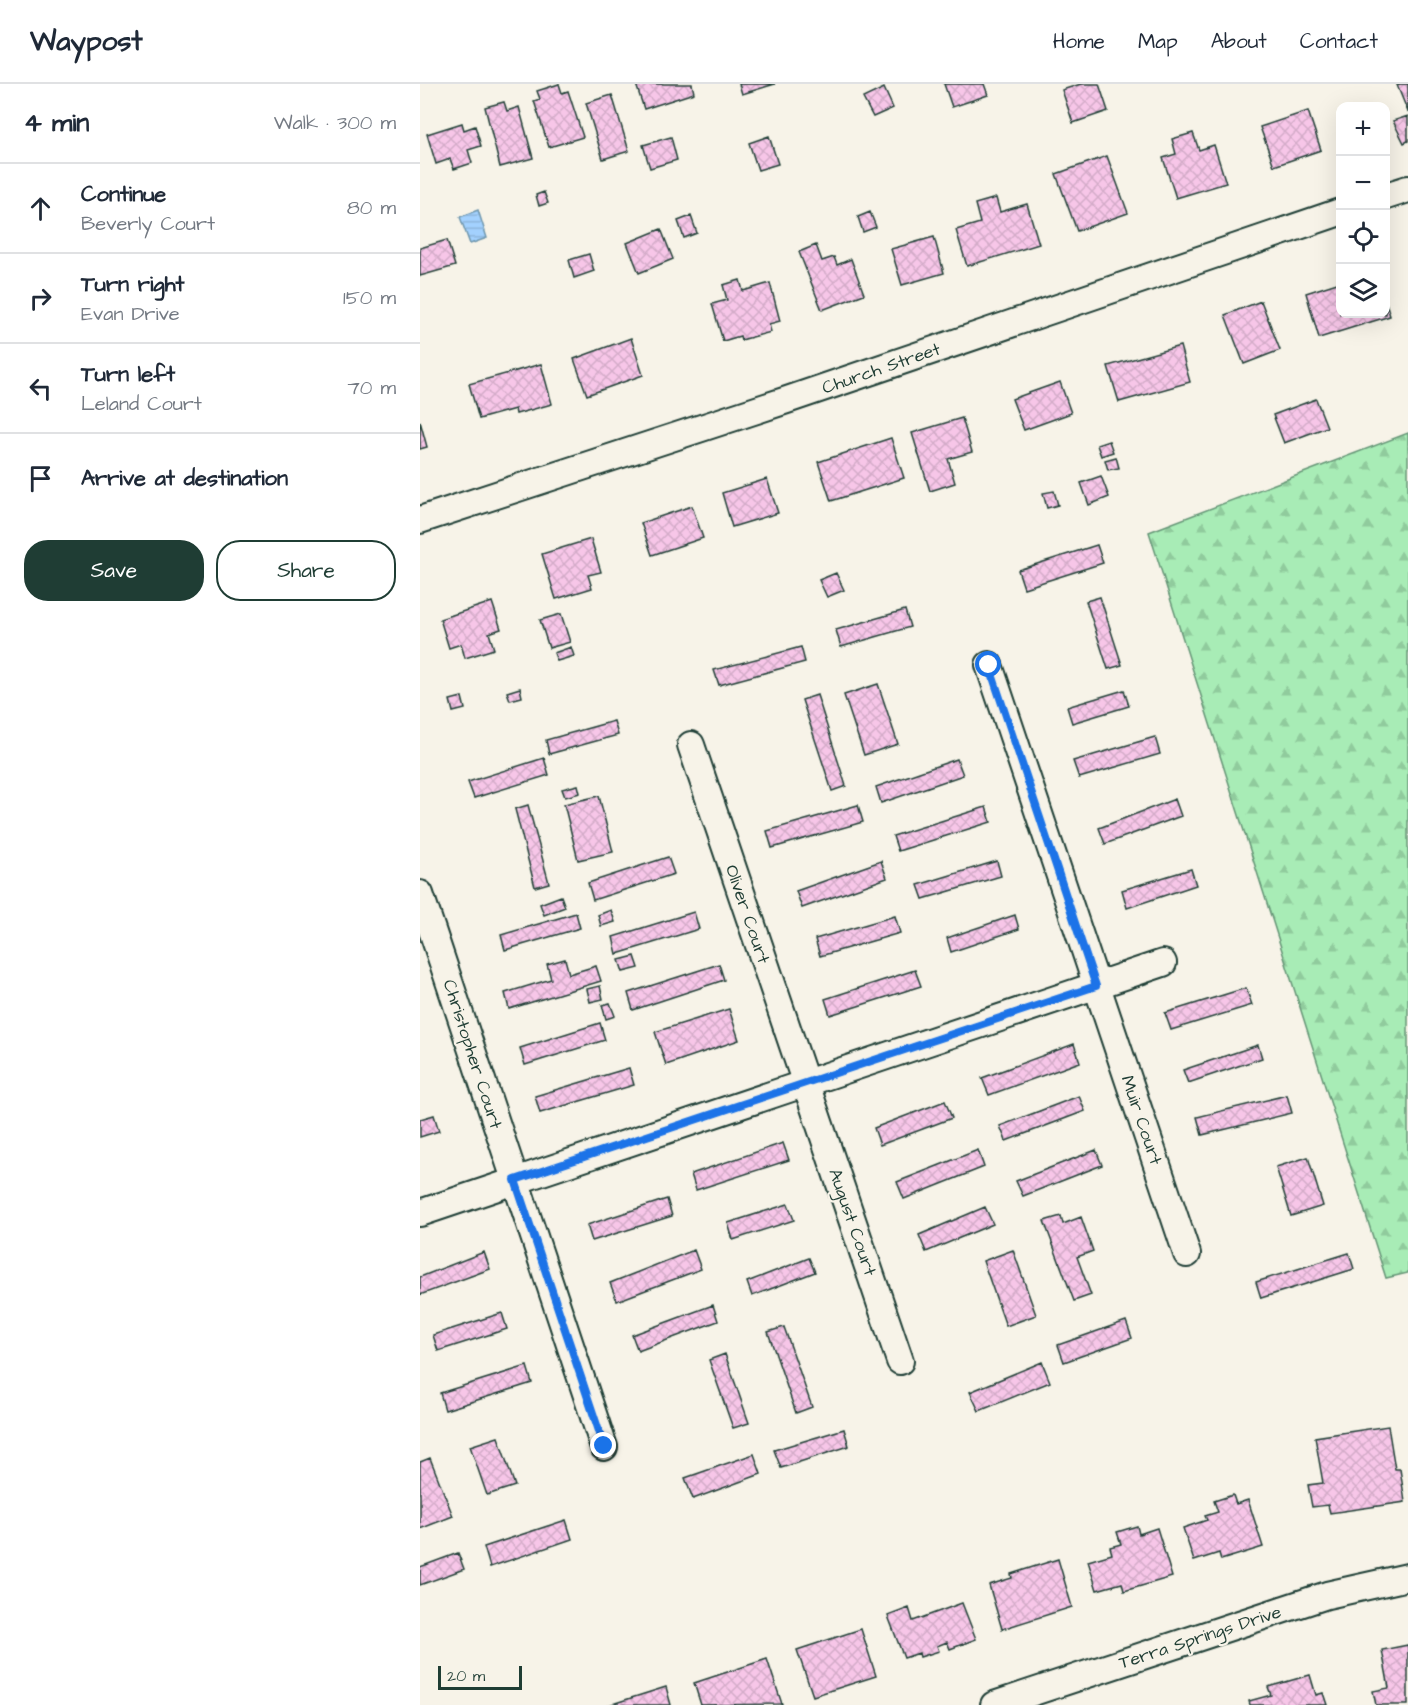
<!DOCTYPE html>
<html lang="en">
<head>
<meta charset="utf-8">
<style>
  body { margin:0; font-family:"Architects Daughter",sans-serif; background:#f2f2f3; color:#1f2937 }
  .controls { position:absolute; right:18px; top:18px; display:grid; overflow:hidden; border-radius:12px; box-shadow:0 6px 24px #0002 }
  .controls button { width:54px; height:54px; display:grid; place-items:center; padding:0; border:0; border-bottom:2px solid #e0e1e3; background:#fff; color:#1f2937; font:30px sans-serif }
  .scale { position:absolute; left:18px; bottom:15px; width:84px; box-sizing:border-box; padding-left:6px; border:3px solid #1f3d34; border-top:0; font-size:16px; line-height:21px; white-space:nowrap; color:#1f3d34; -webkit-text-stroke:4px #f7f3e8; paint-order:stroke }
  .stop { position:absolute; width:18px; height:18px; margin:-14px; border:4px solid #1a73e8; border-radius:50%; background:#fff }
  .stop.end { background:#1a73e8; border-color:#fff; box-shadow:0 2px 6px #0008 }
  .list { margin:0; padding:0; list-style:none }
  h2 { display:flex; justify-content:space-between; align-items:center; height:78px; margin:0; padding:0 24px; font-size:26px }
  h2 small { font-size:20px; font-weight:400; color:#747a83 }
  .list li { display:grid; grid-template-columns:39px 1fr auto; gap:18px; align-items:center; box-sizing:border-box; height:90px; padding:0 24px; border-top:2px solid #e0e1e3 }
  .list b { display:block; font-size:22px; white-space:nowrap }
  .list p { margin:0; font-size:20px; white-space:nowrap; color:#747a83 }
  .list em { font-size:20px; font-style:normal; color:#747a83 }
  .actions { display:flex; gap:12px; padding:18px 24px }
  .actions a { flex:1; padding:14px 0; border:2px solid #1f3d34; border-radius:24px; text-align:center; font-size:21px; color:#1f3d34 }
  .actions .main { background:#1f3d34; color:#fff }
  .icon { flex:none; width:33px; height:33px; fill:none; stroke:currentColor; stroke-width:2; stroke-linecap:round; stroke-linejoin:round }
  .map { position:relative; flex:none; width:988px; height:1621px; overflow:hidden }
  header { display:flex; align-items:center; gap:36px; box-sizing:border-box; height:84px; padding:0 30px; background:#fff; border-bottom:2px solid #e0e1e3 }
  header strong { font-size:28px }
  nav { display:flex; gap:33px; margin-inline-start:auto; font-size:21px }
  main { display:flex }
  aside { flex:1; background:#fff }
  .map>svg:first-child { display:block }
  .forest { fill:url(#forest-firs); stroke:#649475; stroke-width:1.5 }
  .water { fill:url(#water-rules); stroke:#6e96ad; stroke-width:1.5 }
  .building { fill:url(#building-cross-hatch); stroke:#1f3d34; stroke-width:1.5 }
  .lines { fill:none; stroke-linecap:round; stroke-linejoin:round }
  .minor-casing { stroke:#1f3d34; stroke-width:30 }
  .minor { stroke:#f7f3e8; stroke-width:26 }
  .route { stroke:#1a73e8; stroke-width:8 }
  .labels { text-anchor:middle; stroke-width:4.5; stroke-linejoin:round; paint-order:stroke }
  .street-label { font-size:18px; fill:#1f3d34; stroke:#f7f3e8 }
</style>
</head>
<body>
<header>
<strong>Waypost</strong>
<nav><a>Home</a><a>Map</a><a>About</a><a>Contact</a></nav>
</header>
<main>
<aside>
<h2>4 min<small>Walk · 300 m</small></h2>
<ul class="list">
<li><svg class="icon" aria-label="ahead" viewBox="0 0 24 24"><path d="M12 20V5M6 11l6-6 6 6"/></svg><div><b>Continue</b><p>Beverly Court</p></div><em>80 m</em></li>
<li><svg class="icon" aria-label="right" viewBox="0 0 24 24"><path d="M7 20v-9h11M14 6l5 5-5 5"/></svg><div><b>Turn right</b><p>Evan Drive</p></div><em>150 m</em></li>
<li><svg class="icon" aria-label="left" viewBox="0 0 24 24"><path d="M17 20v-9H6M10 6l-5 5 5 5"/></svg><div><b>Turn left</b><p>Leland Court</p></div><em>70 m</em></li>
<li><svg class="icon" aria-label="arrive" viewBox="0 0 24 24"><path d="M6 21V4h12l-3 4 3 4H6"/></svg><div><b>Arrive at destination</b></div></li>
</ul>
<div class="actions"><a class="main">Save</a><a>Share</a></div>
</aside>
<div class="map">
<svg width="988" height="1621" viewBox="0 0 988 1621">
  <defs>
    <pattern id="forest-firs" width="22" height="20" patternUnits="userSpaceOnUse" patternTransform="scale(1.5)"><rect width="22" height="20" fill="#a8ecb6"/><path d="M5 1l3.5 6h-7zM16 11l3.5 6h-7z" fill="#90cb9d"/></pattern>
    <pattern id="water-rules" width="6" height="5" patternUnits="userSpaceOnUse" patternTransform="scale(1.5)"><rect width="6" height="5" fill="#a3d1fe"/><path d="M0 2.5h6" fill="none" stroke="#8cb4da"/></pattern>
    <pattern id="building-cross-hatch" width="8" height="8" patternUnits="userSpaceOnUse" patternTransform="scale(1.5)"><rect width="8" height="8" fill="#f7c6e8"/><path d="M0 0l8 8M0 8l8-8" fill="none" stroke="#d3abc8"/></pattern>
  </defs>
  <rect width="100%" height="100%" fill="#f7f3e8"/>
  <filter id="ink" filterUnits="userSpaceOnUse"><feTurbulence type="fractalNoise" baseFrequency=".0167" numOctaves="2"/><feDisplacementMap in="SourceGraphic" scale="12" xChannelSelector="R" yChannelSelector="G"/><feConvolveMatrix kernelMatrix="1 2 1 2 8 2 1 2 1" color-interpolation-filters="sRGB"/></filter>
  <g filter="url(#ink)">
    <path class="forest" d="M988,349V1189L966,1194L729,448Z"/>
    <path class="water" d="M58,126L67,154L50,160L40,133Z"/>
    <path class="building" d="M139,0L142,9L148,7L163,53L129,63L114,17L120,15L117,7Z
      M216,0H272L274,9L224,25Z
      M319,0H355L322,10Z
      M524,0H564L568,11L532,23Z
      M661,0H679L688,27L653,39L642,6Z
      M980,0H988V28L977,1Z
      M464,4L473,24L453,33L443,14Z
      M192,11L209,67L183,75L166,19Z
      M84,18L87,27L99,23L113,74L80,83L65,23Z
      M888,27L901,66L854,82L840,43Z
      M988,32V57L984,59L973,37Z
      M42,39L44,46L55,42L61,62L48,66L52,79L34,85L30,75L16,80L7,50Z
      M773,49L779,66L794,61L806,99L756,114L743,74L756,70L752,55Z
      M349,52L358,80L338,86L329,59Z
      M251,53L257,76L230,84L223,61Z
      M687,72L708,129L657,147L636,90Z
      M124,108L128,119L119,122L116,111Z
      M576,114L580,128L607,120L619,160L547,182L536,146L560,139L555,120Z
      M450,128L456,143L443,148L438,133Z
      M271,132L277,149L264,154L258,137Z
      M241,145L253,175L219,189L207,159Z
      M514,153L524,189L482,201L471,165Z
      M27,156L35,182L0,192V164Z
      M396,161L402,177L414,173L417,181L431,175L444,210L402,226L379,168Z
      M169,170L174,187L154,194L149,176Z
      M320,196L323,207L350,199L360,237L349,240L351,248L321,256L320,252L303,257L292,220L307,216L303,201Z
      M920,198V230H966V218L970,232L899,254L886,209Z
      M841,217L860,266L824,280L805,231Z
      M211,254L223,291L167,311L154,275Z
      M760,262L770,298L699,318L688,282Z
      M121,280L132,320L96,330L95,325L59,335L49,300Z
      M640,298L651,329L604,346L592,315Z
      M896,315L907,343L864,359L853,331Z
      M542,334L552,368L528,375L535,399L510,407L492,349Z
      M0,337L7,363L0,365Z
      M471,354L484,394L411,417L398,378Z
      M689,357L693,368L681,372L677,361Z
      M696,373L699,384L688,386L685,376Z
      M681,392L689,413L669,421L661,399Z
      M347,395L358,429L312,443L302,409Z
      M634,407L638,421L627,424L623,409Z
      M272,422L283,454L232,471L221,439Z
      M171,455L181,488L168,491L172,504L136,515L122,470Z
      M677,461L683,479L604,504L598,486Z
      M416,489L424,506L407,513L399,496Z
      M680,513L702,581L688,585L666,517Z
      M72,518L81,545L69,549L74,565L45,574L41,560L29,564L20,535Z
      M485,526L490,543L421,563L416,546Z
      M141,530L150,558L129,564L120,536Z
      M151,563L154,572L137,577L134,569Z
      M381,563L385,578L299,601L294,586Z
      M458,600L478,660L444,671L424,611Z
      M100,604L102,613L90,616L87,608Z
      M704,606L709,622L652,639L647,623Z
      M397,611L426,702L412,707L382,616Z
      M42,613L45,625L33,628L30,616Z
      M194,637L198,651L129,670L126,656Z
      M735,653L740,670L659,694L653,677Z
      M124,674L129,691L54,714L48,698Z
      M537,675L543,691L461,719L456,703Z
      M158,701L160,709L145,713L142,705Z
      M179,712L193,768L158,776L144,720Z
      M755,715L761,732L685,760L679,744Z
      M108,721L129,799L115,803L95,725Z
      M438,721L443,738L352,764L347,747Z
      M566,723L571,738L478,767L473,752Z
      M248,773L254,790L173,816L168,799Z
      M461,777L467,794L382,824L376,807Z
      M577,777L581,792L503,815L498,801Z
      M771,785L776,801L707,824L702,806Z
      M141,812L145,823L124,831L120,820Z
      M191,826L195,838L181,842L178,831Z
      M274,828L279,845L197,870L193,853Z
      M156,829L160,844L85,866L81,851Z
      M595,831L599,845L531,868L527,854Z
      M475,832L480,849L400,872L395,855Z
      M215,872L219,884L203,888L199,876Z
      M145,875L149,890L176,882L181,897L89,925L85,909L131,895L127,880Z
      M299,880L304,896L213,926L208,909Z
      M495,886L501,902L410,931L405,915Z
      M180,902L183,915L170,918L167,905Z
      M826,904L832,921L751,946L745,929Z
      M190,919L195,932L186,935L182,921Z
      M309,925L319,956L246,981L235,948Z
      M180,939L185,956L105,981L100,964Z
      M654,960L660,978L569,1011L562,994Z
      M838,961L842,974L768,999L763,986Z
      M209,984L214,1001L120,1029L115,1012Z
      M867,1011L872,1029L782,1051L777,1033Z
      M659,1012L665,1027L586,1057L580,1042Z
      M525,1017L532,1034L460,1061L454,1044Z
      M14,1031L19,1047L0,1053V1035Z
      M363,1059L369,1076L276,1106L271,1090Z
      M558,1066L564,1083L484,1115L477,1098Z
      M676,1066L682,1081L603,1112L596,1097Z
      M888,1073L903,1122L871,1132L856,1083Z
      M247,1115L252,1132L172,1157L167,1141Z
      M368,1120L374,1136L313,1156L308,1139Z
      M565,1123L573,1140L506,1168L499,1151Z
      M641,1132L643,1140L661,1133L673,1167L657,1173L671,1211L654,1217L624,1137Z
      M274,1166L281,1185L197,1217L190,1199Z
      M593,1166L616,1231L586,1242L563,1177Z
      M64,1168L70,1185L0,1211V1193Z
      M929,1169L934,1185L841,1214L836,1198Z
      M389,1174L395,1188L332,1212L327,1198Z
      M293,1221L298,1237L218,1267L212,1251Z
      M82,1229L87,1245L18,1267L13,1251Z
      M706,1237L712,1254L644,1278L638,1261Z
      M364,1243L392,1323L376,1329L348,1248Z
      M305,1270L329,1339L313,1344L289,1276Z
      M622,1278L630,1298L559,1327L550,1308Z
      M107,1282L112,1299L25,1326L20,1309Z
      M968,1342L975,1385H980L985,1418L910,1429L908,1421L892,1423L888,1401L903,1399L895,1353Z
      M424,1345L429,1362L361,1384L354,1366Z
      M78,1353L95,1402L67,1411L50,1362Z
      M334,1370L341,1390L273,1415L265,1394Z
      M10,1374L33,1432L0,1445V1378Z
      M813,1411L816,1420L828,1416L843,1463L801,1476L799,1469L774,1477L763,1444L787,1436L785,1432L798,1428L794,1417Z
      M146,1436L152,1455L70,1483L64,1463Z
      M717,1442L719,1450L737,1444L752,1493L704,1507L702,1499L677,1506L668,1477L692,1470L690,1463L701,1460L697,1448Z
      M38,1469L44,1485L0,1501V1483Z
      M638,1475L652,1523L582,1545L569,1501L592,1494L591,1490Z
      M542,1519L556,1555L530,1565L527,1558L517,1562L519,1567L500,1573L499,1569L484,1574L468,1532L489,1524L493,1537Z
      M441,1545L456,1592L393,1612L377,1566Z
      M988,1561V1621H956L953,1607L969,1604L962,1566Z
      M347,1575L362,1620L281,1621L274,1599Z
      M890,1591L896,1611L903,1609L907,1621H830L829,1617L851,1611L848,1603Z
      M246,1603L251,1621H189Z"/>
    <g class="lines">
      <defs>
        <path id="minor" d="M966,112L988,105
          M0,436L367,316L920,128
          M569,581L767,1170
          M271,661L480,1277
          M0,810L184,1363
          M0,1129L743,879
          M574,1621L907,1511L988,1493"/>
      </defs>
      <use href="#minor" class="minor-casing"/>
      <use href="#minor" class="minor"/>
    </g>
  </g>
  <g class="lines" filter="url(#ink)">
    <path class="route" d="M184,1362L95,1096L676,902L569,581"/>
  </g>
  <g class="labels">
    <g class="street-label">
      <text transform="translate(461 284) rotate(-19)" y="6">Church Street</text>
      <text transform="translate(328 830) rotate(71)" y="6">Oliver Court</text>
      <text transform="translate(53 970) rotate(72)" y="6">Christopher Court</text>
      <text transform="translate(722 1036) rotate(71)" y="6">Muir Court</text>
      <text transform="translate(433 1138) rotate(71)" y="6">August Court</text>
      <text transform="translate(780 1553) rotate(-18)" y="6">Terra Springs Drive</text>
    </g>
  </g>
</svg>
<div class="controls">
<button>+</button>
<button>−</button>
<button><svg class="icon" aria-label="locate" viewBox="0 0 24 24"><circle cx="12" cy="12" r="6"/><path d="M12 2v4M12 18v4M2 12h4M18 12h4"/></svg></button>
<button><svg class="icon" aria-label="layers" viewBox="0 0 24 24"><path d="M12 4l9 5-9 5-9-5zM3 14l9 5 9-5"/></svg></button>
</div>
<div class="scale">20 m</div>
<div class="stop" style="left:569px;top:581px"></div>
<div class="stop end" style="left:184px;top:1362px"></div>
</div>
</main>
</body>
</html>
